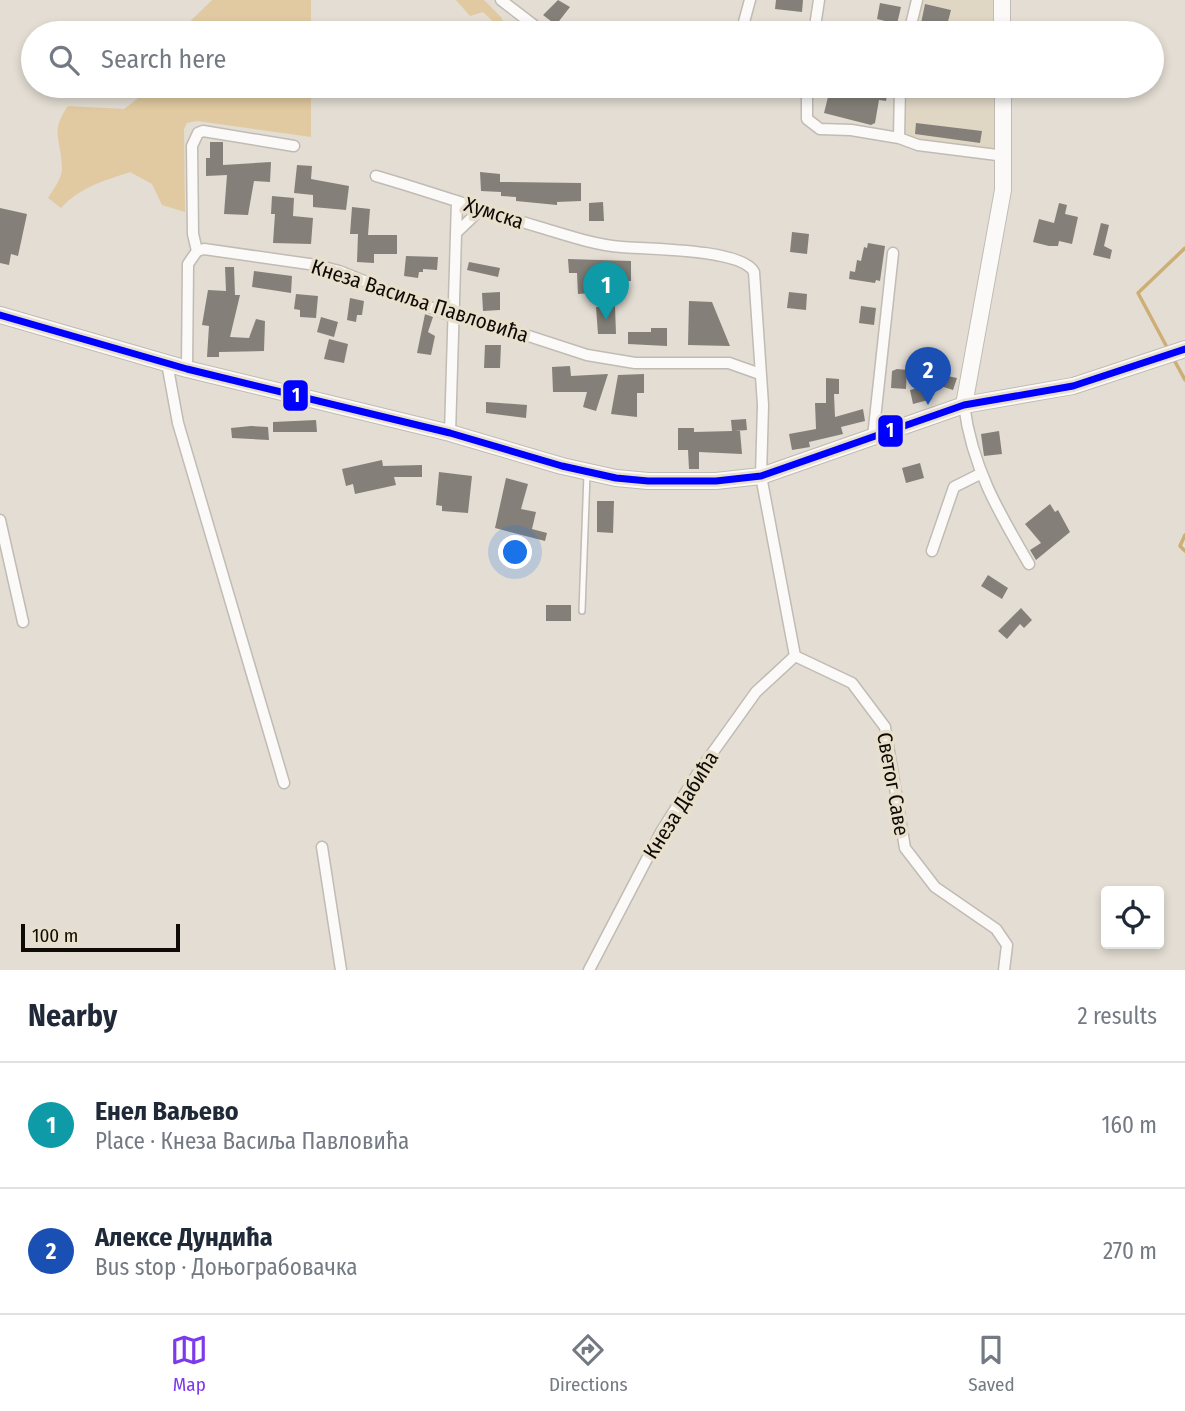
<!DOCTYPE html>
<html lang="en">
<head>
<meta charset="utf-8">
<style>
  body { margin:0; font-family:"Fira Sans Condensed",sans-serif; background:#f6f6f7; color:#1f2937 }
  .controls { position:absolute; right:21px; bottom:21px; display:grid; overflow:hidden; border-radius:7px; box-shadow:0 4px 10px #0003 }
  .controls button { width:63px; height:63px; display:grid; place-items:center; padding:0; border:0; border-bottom:2px solid #e0e1e3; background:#fff; color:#1f2937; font:35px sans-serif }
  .scale { position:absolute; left:21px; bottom:18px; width:159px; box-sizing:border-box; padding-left:7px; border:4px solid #0e0b06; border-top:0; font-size:19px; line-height:24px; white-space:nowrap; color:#0e0b06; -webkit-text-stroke:5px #e9dfcd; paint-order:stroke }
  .you { position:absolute; left:516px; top:553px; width:24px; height:24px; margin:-18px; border:5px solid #fff; border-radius:50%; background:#1a73e8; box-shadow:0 0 0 10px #1a73e833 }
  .badge { display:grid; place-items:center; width:46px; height:46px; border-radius:50%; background:#7c3aed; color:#fff; font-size:23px; font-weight:700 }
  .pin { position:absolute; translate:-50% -58px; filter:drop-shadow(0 2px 4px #0008) }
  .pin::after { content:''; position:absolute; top:37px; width:24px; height:21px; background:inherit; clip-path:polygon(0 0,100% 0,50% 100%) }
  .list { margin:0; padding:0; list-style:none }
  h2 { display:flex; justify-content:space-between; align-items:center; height:91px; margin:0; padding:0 28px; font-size:30px }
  h2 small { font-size:23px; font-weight:400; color:#747a83 }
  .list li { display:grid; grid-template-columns:46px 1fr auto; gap:21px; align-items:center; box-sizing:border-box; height:126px; padding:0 28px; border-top:2px solid #e0e1e3 }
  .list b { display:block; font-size:26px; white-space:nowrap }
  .list p { margin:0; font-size:23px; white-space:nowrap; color:#747a83 }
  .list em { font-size:23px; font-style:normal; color:#747a83 }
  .icon { flex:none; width:38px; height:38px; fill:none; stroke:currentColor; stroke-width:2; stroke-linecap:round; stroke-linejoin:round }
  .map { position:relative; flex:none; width:1185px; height:970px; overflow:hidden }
  .search { position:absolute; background:#fff; box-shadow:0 4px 10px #0003; left:21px; right:21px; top:21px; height:77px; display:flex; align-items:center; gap:18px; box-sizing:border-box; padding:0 24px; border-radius:38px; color:#747a83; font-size:26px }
  .sheet { height:343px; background:#fff }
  nav { display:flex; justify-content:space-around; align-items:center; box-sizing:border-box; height:98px; border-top:2px solid #e0e1e3; background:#fff; font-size:19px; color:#747a83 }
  nav a { display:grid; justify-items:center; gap:4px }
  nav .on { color:#7c3aed }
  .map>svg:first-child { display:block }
  .built { fill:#e0d6c4 }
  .green { fill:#e1caa1 }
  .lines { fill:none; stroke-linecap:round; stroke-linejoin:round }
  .stream { stroke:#cdaf76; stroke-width:3.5 }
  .building { fill:#848079 }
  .lane-casing { stroke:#c0bbb4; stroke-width:8 }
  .street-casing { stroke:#c0bbb4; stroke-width:13 }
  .secondary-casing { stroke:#c0bbb4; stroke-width:18 }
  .lane { stroke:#fbfaf8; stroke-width:5 }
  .street { stroke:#fbfaf8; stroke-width:10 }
  .secondary { stroke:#fbfaf8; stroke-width:16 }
  .bus-1-casing { stroke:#e9dfcd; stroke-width:12 }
  .bus-1 { stroke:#00f; stroke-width:7 }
  .labels { text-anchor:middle; stroke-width:7; stroke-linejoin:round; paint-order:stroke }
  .street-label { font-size:21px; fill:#0e0b06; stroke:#e9dfcd }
  .line-badge { stroke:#e9dfcd; stroke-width:2.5 }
  .badge-label { font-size:19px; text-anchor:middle; font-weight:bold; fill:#fff }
</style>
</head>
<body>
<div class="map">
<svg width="1185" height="970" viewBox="0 0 1185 970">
  <rect width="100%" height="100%" fill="#e3ddd3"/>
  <path class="built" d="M917,0H1002V33H909Z
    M900,86H1003L1005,156L899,138Z"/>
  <path class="green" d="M212,0H311V33H178Z
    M456,0H484L501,17L508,32H504L483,12L470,16Z
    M142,86H311V137L197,121L187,123L184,129L185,212L162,205L152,184L130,172C104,181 80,187 61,208L48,198C53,190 62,178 62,169C62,141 49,132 68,106L124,109L137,99Z"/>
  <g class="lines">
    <path class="stream" d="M1169,351L1138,293L1185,248
      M1173,358L1185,380
      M1185,535L1180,546L1185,551"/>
  </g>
  <path class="building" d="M558,0L570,7L556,25L543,15Z
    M776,0H803L802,12L775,9Z
    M880,3L901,7L897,24L877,19Z
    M925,4L951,10L945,33H919Z
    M815,86H889L886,101L879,100L875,123L871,125L824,113L829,93L815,90Z
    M916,123L982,131L980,143L915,134Z
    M210,142H223V165L271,162L270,182L254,181L248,215L224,214L227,175L206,176V158H210Z
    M297,165L312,166L311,179L349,186L346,210L313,207V195L294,193Z
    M480,172L500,174V182L581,183V201L557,202V205L516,201V197L501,196V192L481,191Z
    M272,196L294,198L293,216L313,218L311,244L273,243L275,214H271Z
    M603,202L604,221H589V203Z
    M1059,203L1067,205L1065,214L1078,217L1072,244L1059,241L1058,246H1049L1033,242L1039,219L1054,223Z
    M352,207L370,209L368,235H397V254H374V263L357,262L358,234H350Z
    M0,208L27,214L18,256L11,254L9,265L0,263Z
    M1101,223L1109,225L1104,246L1112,250L1110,259L1093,255Z
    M792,232L809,234L807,254L790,252Z
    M868,243L885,246L880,281L876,280L875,283L849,279L850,271L855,272L857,260L861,261L864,247L867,248Z
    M406,256L438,257L437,270L423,269V272H419L418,278L404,276Z
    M568,259L631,261V281H616V274H592V293L578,294L577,273H569Z
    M469,262L500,268L498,277L467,270Z
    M225,267H234L235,295H240L230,337L249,338L256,319L265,321L264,351L219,352V357H207L209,326L202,325L208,290L226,291Z
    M254,271L292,276L291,293L252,287Z
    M500,292V310L483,311L482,293Z
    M789,292L807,294L806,310L787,308Z
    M296,294L318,296L316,318L300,317V310L294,309Z
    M350,298L364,301L362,315H357L356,322L347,320Z
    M689,301L712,302L730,346L688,345Z
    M615,306L616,334H598L596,307Z
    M861,306L876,308L874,325L859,323Z
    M425,314L433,317L428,332L435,336L431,355L417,353Z
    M321,317L338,322L334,337L317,332Z
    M651,328H667V346L628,344V332H651Z
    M329,339L348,344L344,363L324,359Z
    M485,345H501L500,368H484Z
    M570,366L571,376L608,374L596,411L583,407L587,392H553L552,367Z
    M897,369L907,370L906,389L891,388L892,371Z
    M928,372L957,378L953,390L925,381Z
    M644,374V393H637V417L611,414L618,375Z
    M826,378L839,379V394H834L835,417L863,409L865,421L841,427L843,434L809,442L810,447L792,450L789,434L816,429L815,403H826Z
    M929,385L932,399L913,404L910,390Z
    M486,402L527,405L526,418L486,413Z
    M746,419L747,430L735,431H740L742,454L699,452V469H689L688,450H678V428H694V432L732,431L731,420Z
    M316,420L317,432H273V422Z
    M251,426L268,427L269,440L232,438L231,428Z
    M999,431L1002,454L984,456L981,434Z
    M382,460L383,466L422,465V477H394L396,485L355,494L353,484L346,486L342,469Z
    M920,463L924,478L906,483L902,468Z
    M439,472L472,476L468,513L442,511V506L436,505Z
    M506,478L528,484L521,509L536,512L532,529L547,533L545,541L495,528Z
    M597,501H614L613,533L597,532Z
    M1050,504L1055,512L1058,510L1070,532L1036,560L1030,550L1041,543L1025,524Z
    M988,575L1008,588L1002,599L981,586Z
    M546,605H571V621H546Z
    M1021,608L1032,620L1024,628L1020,624L1007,639L998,631Z"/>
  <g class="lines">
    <defs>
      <path id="lane" d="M582,611L587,474"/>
      <path id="street" d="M501,0L544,33
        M741,33L750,0
        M814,33L819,0
        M909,33L917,0
        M807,86V119L820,129L851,130L899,138
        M900,86L899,138L918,145L1005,156
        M376,176C431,192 485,211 539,227C566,235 594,245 622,247C649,249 742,249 754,272L763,405L761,476L795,656L852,683L885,727L905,848L935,887L996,929L1007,945L1004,970
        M456,233L480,210
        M197,251L193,234L192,146L198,133L203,131L294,146
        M167,363L178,423L284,783
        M187,369L188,264L197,251L204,249L316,265L339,271L454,317L501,327L587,355L635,363H729L760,374
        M964,405C972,467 998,511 1029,564
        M450,433L457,201
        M873,437L893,253
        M0,520L23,622
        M932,551L954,487L980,474
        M322,847L341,970
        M589,970L661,832L698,773L756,692L795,656"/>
      <path id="secondary" d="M1002,33V0
        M0,315L187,369L450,433L562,466L616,478L648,481H716L761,476L964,405L1073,386L1185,349
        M964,405L1003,190V86"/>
    </defs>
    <use href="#lane" class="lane-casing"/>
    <use href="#street" class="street-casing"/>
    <use href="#secondary" class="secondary-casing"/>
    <use href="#lane" class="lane"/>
    <use href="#street" class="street"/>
    <use href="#secondary" class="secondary"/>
    <defs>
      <path id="bus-1" d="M0,315L187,369L450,433L562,466L616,478L648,481H716L761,476L964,405L1073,386L1185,349"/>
    </defs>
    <use href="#bus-1" class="bus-1-casing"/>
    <use href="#bus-1" class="bus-1"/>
  </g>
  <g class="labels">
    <g class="street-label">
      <text transform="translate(494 213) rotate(18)" y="7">Хумска</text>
      <text transform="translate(420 301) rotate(18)" y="7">Кнеза Васиља Павловића</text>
      <text transform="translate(893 784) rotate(80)" y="7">Светог Саве</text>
      <text transform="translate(681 805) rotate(-58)" y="7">Кнеза Дабића</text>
    </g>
  </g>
  <g class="line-badge">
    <rect x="282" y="379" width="27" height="33" rx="7" fill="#00f"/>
    <rect x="877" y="414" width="27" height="34" rx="7" fill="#00f"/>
  </g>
  <g class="badge-label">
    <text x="296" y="402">1</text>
    <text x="890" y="437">1</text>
  </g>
</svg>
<div class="controls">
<button><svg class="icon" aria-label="locate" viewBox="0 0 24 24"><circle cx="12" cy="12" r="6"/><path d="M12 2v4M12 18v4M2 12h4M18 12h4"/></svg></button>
</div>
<div class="scale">100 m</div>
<div class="you"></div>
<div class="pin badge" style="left:606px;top:320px;background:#0f9aa8">1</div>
<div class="pin badge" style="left:928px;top:405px;background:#1a4fb4">2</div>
<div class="search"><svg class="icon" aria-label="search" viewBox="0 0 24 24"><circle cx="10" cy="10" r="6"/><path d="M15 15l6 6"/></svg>Search here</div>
</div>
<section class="sheet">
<h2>Nearby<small>2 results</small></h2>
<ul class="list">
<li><span class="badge" style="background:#0f9aa8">1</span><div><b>Енел Ваљево</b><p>Place · Кнеза Васиља Павловића</p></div><em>160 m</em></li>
<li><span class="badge" style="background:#1a4fb4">2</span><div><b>Алексе Дундића</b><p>Bus stop · Доњограбовачка</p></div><em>270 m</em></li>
</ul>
</section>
<nav>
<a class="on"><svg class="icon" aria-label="map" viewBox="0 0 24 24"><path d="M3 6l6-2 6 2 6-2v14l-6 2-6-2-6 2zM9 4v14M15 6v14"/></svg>Map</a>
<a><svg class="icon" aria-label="directions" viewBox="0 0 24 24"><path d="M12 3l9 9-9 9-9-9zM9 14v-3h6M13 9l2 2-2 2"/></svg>Directions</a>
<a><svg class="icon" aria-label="saved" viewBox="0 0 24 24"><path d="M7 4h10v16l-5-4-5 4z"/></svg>Saved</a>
</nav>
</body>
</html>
